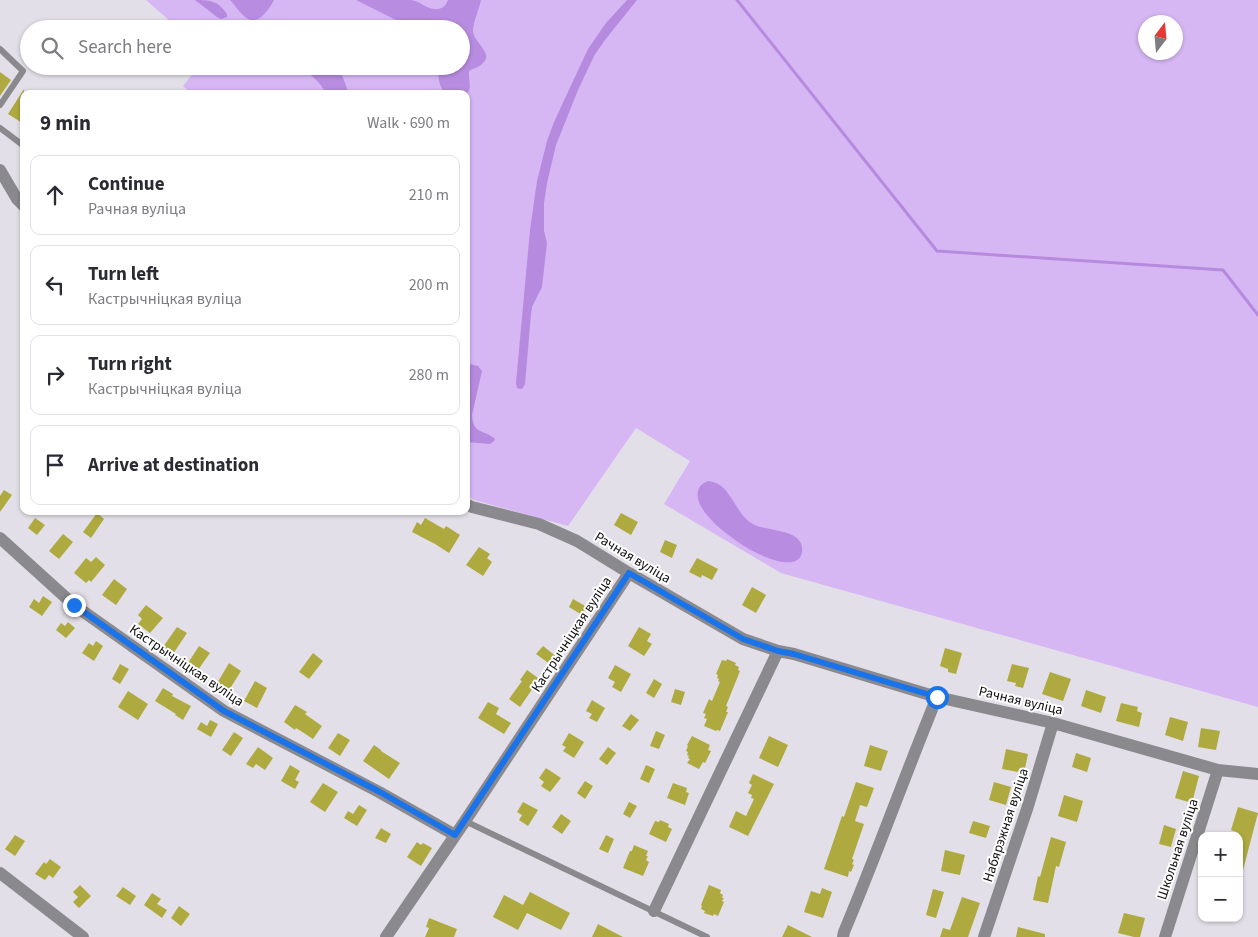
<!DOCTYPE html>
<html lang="en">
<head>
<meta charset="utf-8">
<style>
  body { margin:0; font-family:"Source Sans 3",sans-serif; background:#f2f2f3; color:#2b2b33 }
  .controls { position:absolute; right:15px; bottom:15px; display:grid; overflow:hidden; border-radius:10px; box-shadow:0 1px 4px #0004 }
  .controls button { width:45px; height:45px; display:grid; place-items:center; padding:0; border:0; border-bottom:1px solid #e1e1e2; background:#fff; color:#2b2b33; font:25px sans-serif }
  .compass { position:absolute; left:1138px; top:15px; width:45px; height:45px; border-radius:50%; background:#fff; box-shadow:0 1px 4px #0004; rotate:16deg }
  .stop { position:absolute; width:15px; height:15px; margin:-11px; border:4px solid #1a73e8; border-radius:50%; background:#fff }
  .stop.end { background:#1a73e8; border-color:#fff; box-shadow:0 1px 5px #0008 }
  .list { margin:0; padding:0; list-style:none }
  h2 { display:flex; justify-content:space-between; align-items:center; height:65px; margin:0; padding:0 20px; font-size:21px }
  h2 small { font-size:16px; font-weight:400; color:#7c7c81 }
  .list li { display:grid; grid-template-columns:32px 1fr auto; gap:15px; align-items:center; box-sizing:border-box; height:80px; margin:0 10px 10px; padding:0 10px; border:1px solid #e1e1e2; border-radius:10px }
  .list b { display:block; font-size:19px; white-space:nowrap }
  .list p { margin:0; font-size:16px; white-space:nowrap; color:#7c7c81 }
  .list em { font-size:16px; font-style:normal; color:#7c7c81 }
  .icon { flex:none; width:28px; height:28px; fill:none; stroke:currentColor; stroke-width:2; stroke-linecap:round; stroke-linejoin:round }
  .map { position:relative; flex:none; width:1258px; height:937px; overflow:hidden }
  .search { position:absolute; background:#fff; box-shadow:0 1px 4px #0004; left:20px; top:20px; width:450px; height:55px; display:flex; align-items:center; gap:12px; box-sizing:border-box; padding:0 18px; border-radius:28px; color:#7c7c81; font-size:19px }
  .panel { position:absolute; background:#fff; box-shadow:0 1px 4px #0004; left:20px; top:90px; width:450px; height:425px; border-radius:10px }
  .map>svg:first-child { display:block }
  .green { fill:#d6b7f4; fill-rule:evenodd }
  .forest { fill:#b88ce0 }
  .water { fill:#b68ade }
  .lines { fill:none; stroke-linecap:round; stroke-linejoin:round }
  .stream { stroke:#b68ade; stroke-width:3 }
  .building { fill:#aeaa40 }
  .service { stroke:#8a898d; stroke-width:6 }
  .minor { stroke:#8a898d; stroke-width:12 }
  .route { stroke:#1a73e8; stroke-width:6 }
  .labels { text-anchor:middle; stroke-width:4; stroke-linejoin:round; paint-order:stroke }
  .street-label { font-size:14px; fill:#0e0c0f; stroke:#fff }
</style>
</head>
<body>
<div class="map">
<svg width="1258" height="937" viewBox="0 0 1258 937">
  <rect width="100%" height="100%" fill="#e3dfe8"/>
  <path class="green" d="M146,0H1258V707L781,573L664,504L690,461L636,428L568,526L474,500L466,495V94H192L183,86L199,66H461V29H179ZM1146,22H1176V52H1146Z"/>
  <path class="forest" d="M230,0H274C268,11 257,28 244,16C238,11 235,5 230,0Z
    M356,0C374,0 393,0 411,0C420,1 427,10 437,9C443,9 446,5 448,0H481C479,10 473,22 473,31C473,42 494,53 483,63C480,67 474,68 469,71C468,80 473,88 466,95V94H446C438,85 438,78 439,66H461V29H414Z
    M299,66H336L342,75L349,94H326C321,82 309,73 299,66Z
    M708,481C732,483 734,514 753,524C766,532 805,528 802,552C799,571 769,559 759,554C742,547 692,513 698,491C699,486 703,483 708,481Z"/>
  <path class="water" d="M195,0C211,0 218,1 227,14V17L221,19L217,17Z
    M627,0H637L605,40L594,56L578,90L556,145L547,183L544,203V231L547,243L542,287L532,307L531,314L525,384L523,388L521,389L517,388L516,383L530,230L537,181L547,141L554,122L588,49L606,23Z
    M466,363L478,366L482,371L472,415C473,435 484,429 495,439L494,441L490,444L466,442Z"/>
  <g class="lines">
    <path class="stream" d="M737,0L937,251L1223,270L1258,315"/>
  </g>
  <path class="building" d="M0,72L11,80L0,96Z
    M24,89V124L8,114Z
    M4,490L12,495L0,512V496Z
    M97,513L104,519L91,538L83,532Z
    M621,513L638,522L631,535L614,525Z
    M35,518L45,525L37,535L28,528Z
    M425,518L444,529L446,526L460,535L449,553L435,544L412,532L417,522L421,525Z
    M63,534L73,542L59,559L49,551Z
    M665,540L677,545L672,558L660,552Z
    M479,547L490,554L487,558L492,562L483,576L466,565Z
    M96,557L105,565L91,582L89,580L86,583L74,573L86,558L91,562Z
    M697,558L718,569L712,580L702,575L701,578L689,572Z
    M114,579L127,589L116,605L102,595Z
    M752,587L766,595L756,613L742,605Z
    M43,596L52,602L42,616L29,607L34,599L39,603Z
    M573,599L587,607L582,615L569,607Z
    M146,605L163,618L150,633L138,624L142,619L138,615Z
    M68,622L75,628L66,638L56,630L61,623L65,626Z
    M177,627L187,633L173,654L163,647Z
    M639,627L651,634L647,641L652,644L644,656L628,646Z
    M96,641L103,646L94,661L82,653L89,643L93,646Z
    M199,646L210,653L198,670L188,663Z
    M543,646L557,657L551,665L536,654Z
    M945,648L962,653L956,674L948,672V669L940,666Z
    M313,653L323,661L309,679L299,672Z
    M727,659L736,663L735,665L739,667L738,670L740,671L726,706L728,707L726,712H728L720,731L717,730L716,731L704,726L707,719L704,718L706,714L703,713L709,699L712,701L720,682L718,681L719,679L717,678L718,675L716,674L722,660L726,661Z
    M229,663L241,671L228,692L216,685Z
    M120,664L129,669L120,684L112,679Z
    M1012,664L1029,668L1023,688L1015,686L1016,683L1007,681Z
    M615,665L631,674L621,692L612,687L615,682L608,678Z
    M527,670L541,680L534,690L533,688L520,707L509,699L522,681L520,680Z
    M1050,672L1071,679L1063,701L1042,694Z
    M654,679L662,684L654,698L646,693Z
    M255,681L267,688L257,708L244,701Z
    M163,688L173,694L172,696L191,706L183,720L175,715L176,714L155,701Z
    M675,689L685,692L681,705L671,702Z
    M1086,690L1106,697L1101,713L1081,706Z
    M128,691L148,704L138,720L118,707Z
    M592,700L605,708L597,722L589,718L592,714L586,711Z
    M488,702L499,708L496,714L511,723L504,734L478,718Z
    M1121,703L1138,707L1137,711L1142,713L1139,727L1116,721Z
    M295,705L307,712L305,714L322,726L313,739L296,728L295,730L284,722Z
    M631,714L639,720L630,731L622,726Z
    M1170,717L1188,722L1183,741L1165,735Z
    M210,720L218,724L211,737L197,729L201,722L207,726Z
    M1201,728L1220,731L1216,750L1198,747Z
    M656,731L665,735L659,749L650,746Z
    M234,732L243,738L231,756L222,750Z
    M338,733L350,740L340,756L328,748Z
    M569,733L584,742L574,758L563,751L566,747L562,745Z
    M692,736L710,745L708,750L711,751L705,763L703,762L699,769L687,763L690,759L688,758L689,756L687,755L688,752L686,751L688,746L687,745Z
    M769,736L788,745L778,767L759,758Z
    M374,745L381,750V751L400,763L389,779L363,761Z
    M870,745L888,751L881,771L864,766Z
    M258,747L273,758L265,770L256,764L253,768L246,764Z
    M608,747L616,753L607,765L599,759Z
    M1006,749L1028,754L1024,773L1002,769Z
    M1076,753L1091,758L1087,772L1072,767Z
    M290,765L300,771L295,780L299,782L295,789L281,781Z
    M646,765L655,769L649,783L640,779Z
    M546,768L561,778L550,792L541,786L544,782L539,778Z
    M1183,771L1199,776L1192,803L1175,798Z
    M753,774L774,784L748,836L729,827L736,811L746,816L754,799L751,798L752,795L748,793L752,785L749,783Z
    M585,781L593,786L585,799L577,793Z
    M856,782L874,788L867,807L860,805L855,821L864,824L852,859L854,860L852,864L854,865L851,872L849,871L848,877L824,869L842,816L844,817Z
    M994,782L1011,787L1006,805L989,800Z
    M323,783L338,792L325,812L310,802Z
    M673,783L687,788L686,792L689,793L685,805L667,798Z
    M1064,795L1083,801L1077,822L1058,816Z
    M523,802L538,810L528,826L519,820L522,815L517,812Z
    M629,802L637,806L630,818L623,814Z
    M359,805L367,810L357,826L344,818L348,811L353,814Z
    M1238,807L1258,813L1242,874L1239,873V833L1231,830Z
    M561,814L571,821L562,834L552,827Z
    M660,820L669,824L668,827L672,829L666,842L649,834L655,821L659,822Z
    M973,821L990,826L986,838L969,833Z
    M1164,825L1176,829L1171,847L1159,844Z
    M381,828L391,834L386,843L375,838Z
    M15,835L25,841L15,856L5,849Z
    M606,835L614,839L608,853L599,849Z
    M1051,837L1066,842L1059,867L1056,866L1048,903L1033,900L1038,876L1040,877Z
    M417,842L421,845L423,843L432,848L421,866L407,857Z
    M634,845L648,851L646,856H648L646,860L649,862L643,876L623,868L630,851H632Z
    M945,850L965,855L960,875L941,871Z
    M50,859L61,867L53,878L49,875L45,880L35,874L44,862L46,864Z
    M80,885L91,896L79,908L73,902L78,897L73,892Z
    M709,885L721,890L720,893L723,895L722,898H724L722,901L724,902L718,916L714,914L713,916L704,913L705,911L701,909L702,906L701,905Z
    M123,887L136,896L130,905L116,896Z
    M822,888L832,892L823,918L804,912L811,891L820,894Z
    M933,889L944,892L936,918L926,915Z
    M530,892L570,913L561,930L527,913L518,930L493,917L504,895L523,905Z
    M152,893L161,899L157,904L167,910L162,918L144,905Z
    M962,897L980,903L968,937H940L943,928L950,930Z
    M179,906L190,914L181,926L171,918Z
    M1124,913L1145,918L1140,937H1134L1118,933Z
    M429,918L457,929L454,937H425L429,928L426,927Z
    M598,924L623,937H592Z
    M788,925L812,937H782Z
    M1018,927L1045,934V937H1016Z"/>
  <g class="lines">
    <path class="service" d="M0,49L23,71L0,105
      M0,128L24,146
      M465,821L707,937"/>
    <path class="minor" d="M0,170L17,199L24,206
      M466,504L472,507L539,524L577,541L629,573L743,639L778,651L794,654L937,697L1053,723L1218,770L1258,774
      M0,538L74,605L224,711L379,792L455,835
      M0,873L83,937
      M654,911L778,651
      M386,937L465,821L629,573
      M843,937L844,932C877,854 905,775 937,697
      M984,937L1028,806L1053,723
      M1165,937L1218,770"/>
  </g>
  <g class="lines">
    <path class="route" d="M74,605L224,711L380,792L455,835L629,573L743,639L778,651L794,654L937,697"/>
  </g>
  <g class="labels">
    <g class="street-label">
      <text transform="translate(633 557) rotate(31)" y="5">Рачная вуліца</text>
      <text transform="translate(571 634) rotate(-57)" y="5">Кастрычніцкая вуліца</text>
      <text transform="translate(187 665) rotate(34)" y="5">Кастрычніцкая вуліца</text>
      <text transform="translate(1021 700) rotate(13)" y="5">Рачная вуліца</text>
      <text transform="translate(1005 825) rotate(-72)" y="5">Набярэжная вуліца</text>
      <text transform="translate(1177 849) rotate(-72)" y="5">Школьная вуліца</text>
    </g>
  </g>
</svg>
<div class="controls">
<button>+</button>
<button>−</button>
</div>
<svg class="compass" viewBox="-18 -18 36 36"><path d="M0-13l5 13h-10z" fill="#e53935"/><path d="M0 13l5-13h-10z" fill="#7c7c81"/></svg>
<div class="stop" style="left:937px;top:697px"></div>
<div class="stop end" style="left:74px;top:605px"></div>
<div class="search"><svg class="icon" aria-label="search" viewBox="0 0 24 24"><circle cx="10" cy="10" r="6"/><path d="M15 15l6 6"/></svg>Search here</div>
<section class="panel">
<h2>9 min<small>Walk · 690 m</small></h2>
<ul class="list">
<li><svg class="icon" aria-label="ahead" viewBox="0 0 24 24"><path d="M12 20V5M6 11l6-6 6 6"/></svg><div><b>Continue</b><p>Рачная вуліца</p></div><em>210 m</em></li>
<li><svg class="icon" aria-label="left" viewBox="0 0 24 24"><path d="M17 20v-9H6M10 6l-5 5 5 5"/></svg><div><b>Turn left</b><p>Кастрычніцкая вуліца</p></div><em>200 m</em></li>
<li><svg class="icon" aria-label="right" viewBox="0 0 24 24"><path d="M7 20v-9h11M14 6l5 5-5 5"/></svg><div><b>Turn right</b><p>Кастрычніцкая вуліца</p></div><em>280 m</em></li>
<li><svg class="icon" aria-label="arrive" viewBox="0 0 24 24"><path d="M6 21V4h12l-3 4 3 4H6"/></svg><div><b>Arrive at destination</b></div></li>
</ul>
</section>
</div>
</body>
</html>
